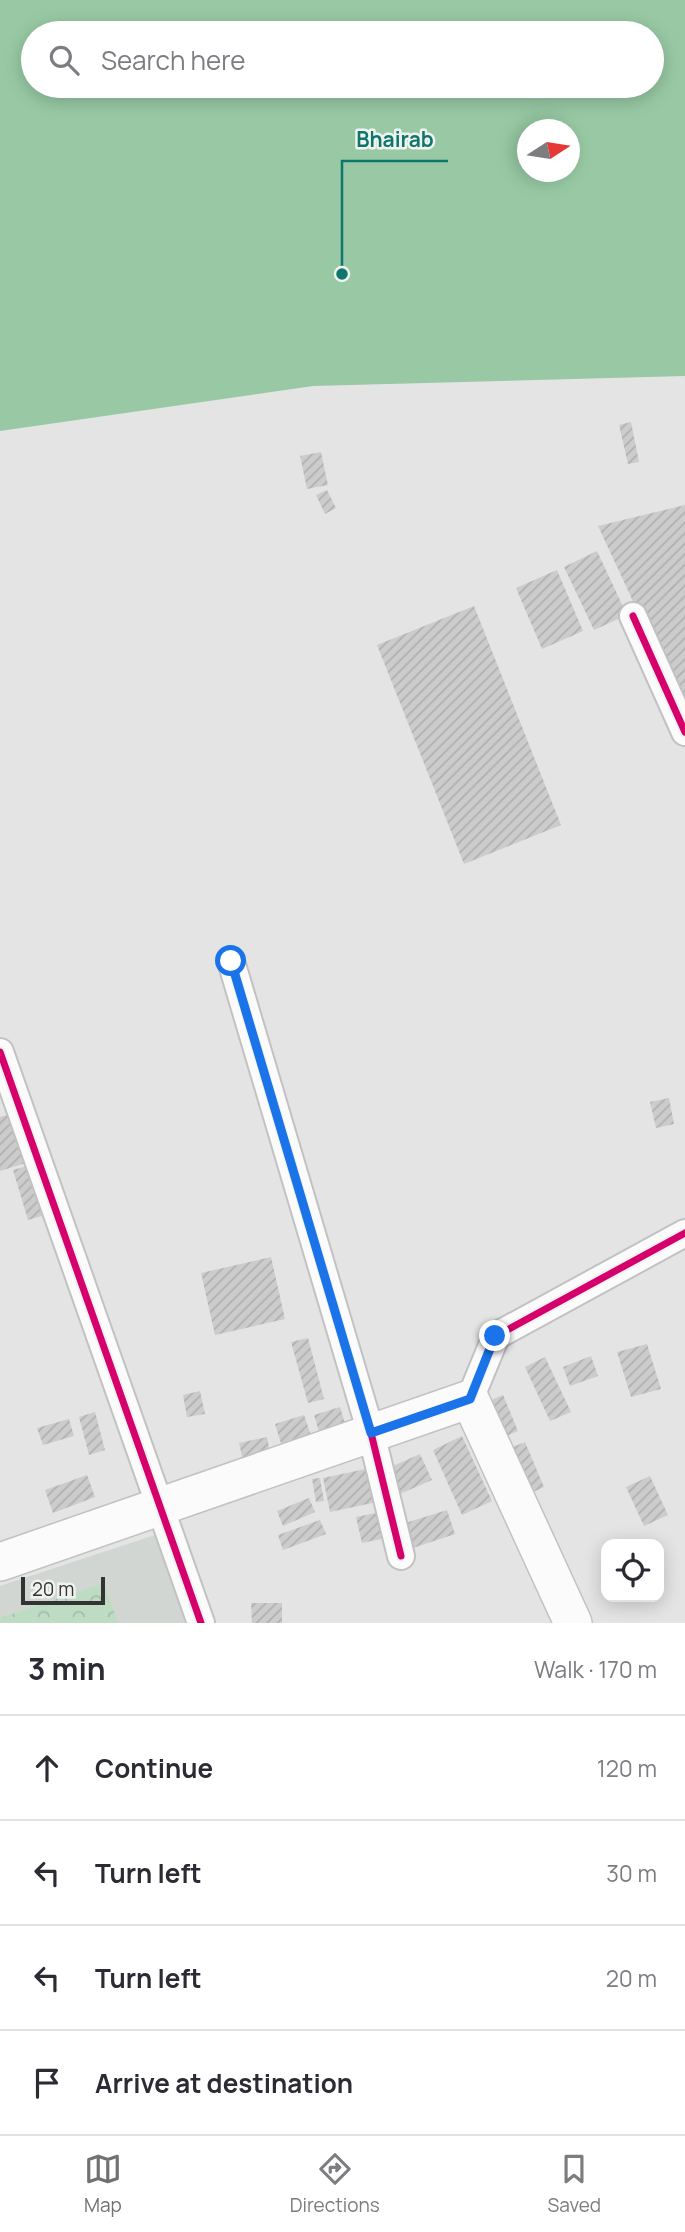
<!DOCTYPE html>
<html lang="en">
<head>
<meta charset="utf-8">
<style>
  body { margin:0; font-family:Manrope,sans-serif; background:#f2f2f3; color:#2b2b33 }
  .controls { position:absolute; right:21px; bottom:21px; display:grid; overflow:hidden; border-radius:14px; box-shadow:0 4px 18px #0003 }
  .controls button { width:63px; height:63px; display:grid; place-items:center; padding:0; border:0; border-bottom:2px solid #e1e1e2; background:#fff; color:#2b2b33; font:35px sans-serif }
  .compass { position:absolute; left:517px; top:119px; width:63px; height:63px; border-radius:50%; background:#fff; box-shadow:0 4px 18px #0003; rotate:78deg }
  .scale { position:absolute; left:21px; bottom:18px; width:84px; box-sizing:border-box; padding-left:7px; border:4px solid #323332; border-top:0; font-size:19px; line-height:24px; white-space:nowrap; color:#323332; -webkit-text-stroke:5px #eff2ef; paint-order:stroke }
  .stop { position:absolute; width:21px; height:21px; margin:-16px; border:5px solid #1a73e8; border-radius:50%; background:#fff }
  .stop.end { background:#1a73e8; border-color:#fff; box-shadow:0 2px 7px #0008 }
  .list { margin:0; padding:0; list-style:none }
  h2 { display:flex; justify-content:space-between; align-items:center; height:91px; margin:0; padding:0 28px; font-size:30px }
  h2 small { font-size:23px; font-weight:400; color:#7c7c81 }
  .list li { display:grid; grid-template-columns:46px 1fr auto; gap:21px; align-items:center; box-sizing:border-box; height:105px; padding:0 28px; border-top:2px solid #e1e1e2 }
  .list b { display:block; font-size:26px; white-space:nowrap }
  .list em { font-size:23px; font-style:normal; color:#7c7c81 }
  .icon { flex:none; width:38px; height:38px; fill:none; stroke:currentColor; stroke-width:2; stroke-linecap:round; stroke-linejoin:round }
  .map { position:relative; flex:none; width:685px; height:1623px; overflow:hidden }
  .search { position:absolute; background:#fff; box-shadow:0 4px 18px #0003; left:21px; right:21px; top:21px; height:77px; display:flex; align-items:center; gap:18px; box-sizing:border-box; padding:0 24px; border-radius:38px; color:#7c7c81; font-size:26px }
  .sheet { height:511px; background:#fff }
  nav { display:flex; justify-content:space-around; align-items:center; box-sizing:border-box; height:98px; border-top:2px solid #e1e1e2; background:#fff; font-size:19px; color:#7c7c81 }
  nav a { display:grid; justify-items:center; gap:4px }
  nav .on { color:#707170 }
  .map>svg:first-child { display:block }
  .built { fill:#d1d6d2 }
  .park { fill:url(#park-crowns) }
  .water { fill:#98c9a4; fill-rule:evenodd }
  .building { fill:url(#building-hatch) }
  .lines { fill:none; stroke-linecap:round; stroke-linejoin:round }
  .minor-casing { stroke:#c1c2c1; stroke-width:30 }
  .secondary-casing { stroke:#c1c2c1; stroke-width:40 }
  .minor { stroke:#fbfbfb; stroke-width:26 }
  .secondary { stroke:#fbfbfb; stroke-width:37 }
  .cycleway-casing { stroke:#eff2ef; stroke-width:11 }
  .cycleway { stroke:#d6006c; stroke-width:7 }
  .route { stroke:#1a73e8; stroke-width:9 }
  .leader { fill:none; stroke:#0f766e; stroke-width:2.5 }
  .callout-dot { fill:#0f766e; stroke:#eff2ef; stroke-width:2.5 }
  .callout-label { font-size:21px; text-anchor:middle; font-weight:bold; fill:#0f766e; stroke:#eff2ef; stroke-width:5; stroke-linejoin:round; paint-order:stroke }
</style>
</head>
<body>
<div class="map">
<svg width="685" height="1623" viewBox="0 0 685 1623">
  <defs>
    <pattern id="park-crowns" width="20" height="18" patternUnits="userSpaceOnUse" patternTransform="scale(1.75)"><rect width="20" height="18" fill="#bedcc4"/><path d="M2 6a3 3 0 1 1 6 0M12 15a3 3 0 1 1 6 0" fill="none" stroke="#a4bda9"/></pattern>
    <pattern id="building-hatch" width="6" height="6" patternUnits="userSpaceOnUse" patternTransform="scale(1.75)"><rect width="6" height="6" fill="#cbcccb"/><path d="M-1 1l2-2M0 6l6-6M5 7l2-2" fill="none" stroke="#afb0af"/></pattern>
  </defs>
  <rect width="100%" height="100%" fill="#e3e4e3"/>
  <path class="built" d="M155,1535L190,1623H0V1586Z"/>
  <path class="park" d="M104,1583L118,1623H0V1618Z"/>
  <path class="water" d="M0,0H685V376L313,386L0,431ZM33,33H652V86H33ZM528,130H570V172H528Z"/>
  <path class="building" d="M631,422L639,462L628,464L619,425Z
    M321,452L328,485L307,489L300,456Z
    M327,490L336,508L325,514L316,495Z
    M685,505V713L598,526Z
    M597,551L627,615L594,630L564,567Z
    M557,570L583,631L542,649L516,588Z
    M474,606L561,825L464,864L377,645Z
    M669,1098L674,1124L656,1128L650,1102Z
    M11,1114L26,1163L0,1171V1117Z
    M34,1164L49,1214L28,1220L13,1170Z
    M271,1257L285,1319L215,1335L201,1273Z
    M308,1338L324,1399L308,1403L291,1342Z
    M647,1344L661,1389L631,1397L617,1352Z
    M591,1356L598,1376L570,1386L563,1367Z
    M545,1357L571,1412L550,1421L525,1367Z
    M200,1391L205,1414L187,1417L183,1395Z
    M503,1395L518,1431L497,1440L482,1404Z
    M340,1407L347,1430L321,1438L314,1415Z
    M95,1412L105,1450L89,1455L79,1417Z
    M304,1415L314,1444L284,1453L275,1424Z
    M69,1419L74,1436L43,1445L37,1428Z
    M462,1436L492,1501L462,1515L433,1450Z
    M267,1437L271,1458L244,1465L239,1443Z
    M525,1442L544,1487L520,1498L501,1452Z
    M420,1454L432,1480L395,1496L384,1470Z
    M370,1468L377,1502L330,1512L323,1478Z
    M87,1475L95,1497L53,1513L45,1490Z
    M650,1476L668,1515L644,1526L626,1487Z
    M320,1478L324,1501L316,1502L312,1479Z
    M309,1498L315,1512L283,1526L277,1511Z
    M447,1510L455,1534L407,1550L399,1525Z
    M381,1512L386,1538L362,1543L356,1517Z
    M320,1520L326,1534L283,1550L278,1535Z
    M251,1603H282V1623H252Z"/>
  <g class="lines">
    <defs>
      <path id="minor" d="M633,616L685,732
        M231,961L371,1433L401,1556
        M0,1052L201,1623
        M470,1399L496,1336L685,1233"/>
      <path id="secondary" d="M0,1562L470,1399L573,1623"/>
    </defs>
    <use href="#minor" class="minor-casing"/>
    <use href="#secondary" class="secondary-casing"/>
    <use href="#minor" class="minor"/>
    <use href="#secondary" class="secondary"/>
    <defs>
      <path id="cycleway" d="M633,616L685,732
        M231,961L371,1433L401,1556
        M0,1052L201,1623
        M470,1399L496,1336L685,1233"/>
    </defs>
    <use href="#cycleway" class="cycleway-casing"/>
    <use href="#cycleway" class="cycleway"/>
  </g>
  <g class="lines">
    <path class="route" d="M231,961L371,1433L470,1399L495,1336"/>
  </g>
  <path class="leader" d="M342 274L342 161H448"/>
  <circle class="callout-dot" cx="342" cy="274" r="7"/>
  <g class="callout-label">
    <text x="395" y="147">Bhairab</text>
  </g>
</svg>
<div class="controls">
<button><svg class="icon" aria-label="locate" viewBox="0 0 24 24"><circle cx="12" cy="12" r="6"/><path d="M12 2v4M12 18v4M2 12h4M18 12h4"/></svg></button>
</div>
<svg class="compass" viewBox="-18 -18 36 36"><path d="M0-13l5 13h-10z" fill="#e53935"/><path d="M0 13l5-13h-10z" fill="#7c7c81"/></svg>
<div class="scale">20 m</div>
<div class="stop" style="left:231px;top:961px"></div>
<div class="stop end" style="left:495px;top:1336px"></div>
<div class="search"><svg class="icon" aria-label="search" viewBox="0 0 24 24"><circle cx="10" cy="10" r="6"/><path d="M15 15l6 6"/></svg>Search here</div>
</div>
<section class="sheet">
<h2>3 min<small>Walk · 170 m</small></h2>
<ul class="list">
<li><svg class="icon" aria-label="ahead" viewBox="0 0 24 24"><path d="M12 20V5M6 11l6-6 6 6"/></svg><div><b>Continue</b></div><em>120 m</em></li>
<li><svg class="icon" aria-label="left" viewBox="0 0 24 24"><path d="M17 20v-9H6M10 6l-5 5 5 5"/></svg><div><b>Turn left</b></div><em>30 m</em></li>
<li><svg class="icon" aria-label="left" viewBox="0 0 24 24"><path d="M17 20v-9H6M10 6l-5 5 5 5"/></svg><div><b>Turn left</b></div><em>20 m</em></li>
<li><svg class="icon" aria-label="arrive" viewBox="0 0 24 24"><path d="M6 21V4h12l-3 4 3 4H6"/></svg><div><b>Arrive at destination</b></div></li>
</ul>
</section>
<nav>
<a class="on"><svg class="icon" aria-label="map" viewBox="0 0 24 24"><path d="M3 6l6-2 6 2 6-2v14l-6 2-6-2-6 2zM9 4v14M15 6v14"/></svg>Map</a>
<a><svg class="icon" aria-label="directions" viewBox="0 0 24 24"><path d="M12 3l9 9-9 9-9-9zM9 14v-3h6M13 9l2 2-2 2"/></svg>Directions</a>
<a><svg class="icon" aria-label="saved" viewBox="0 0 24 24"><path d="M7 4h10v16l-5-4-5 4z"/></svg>Saved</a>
</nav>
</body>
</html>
